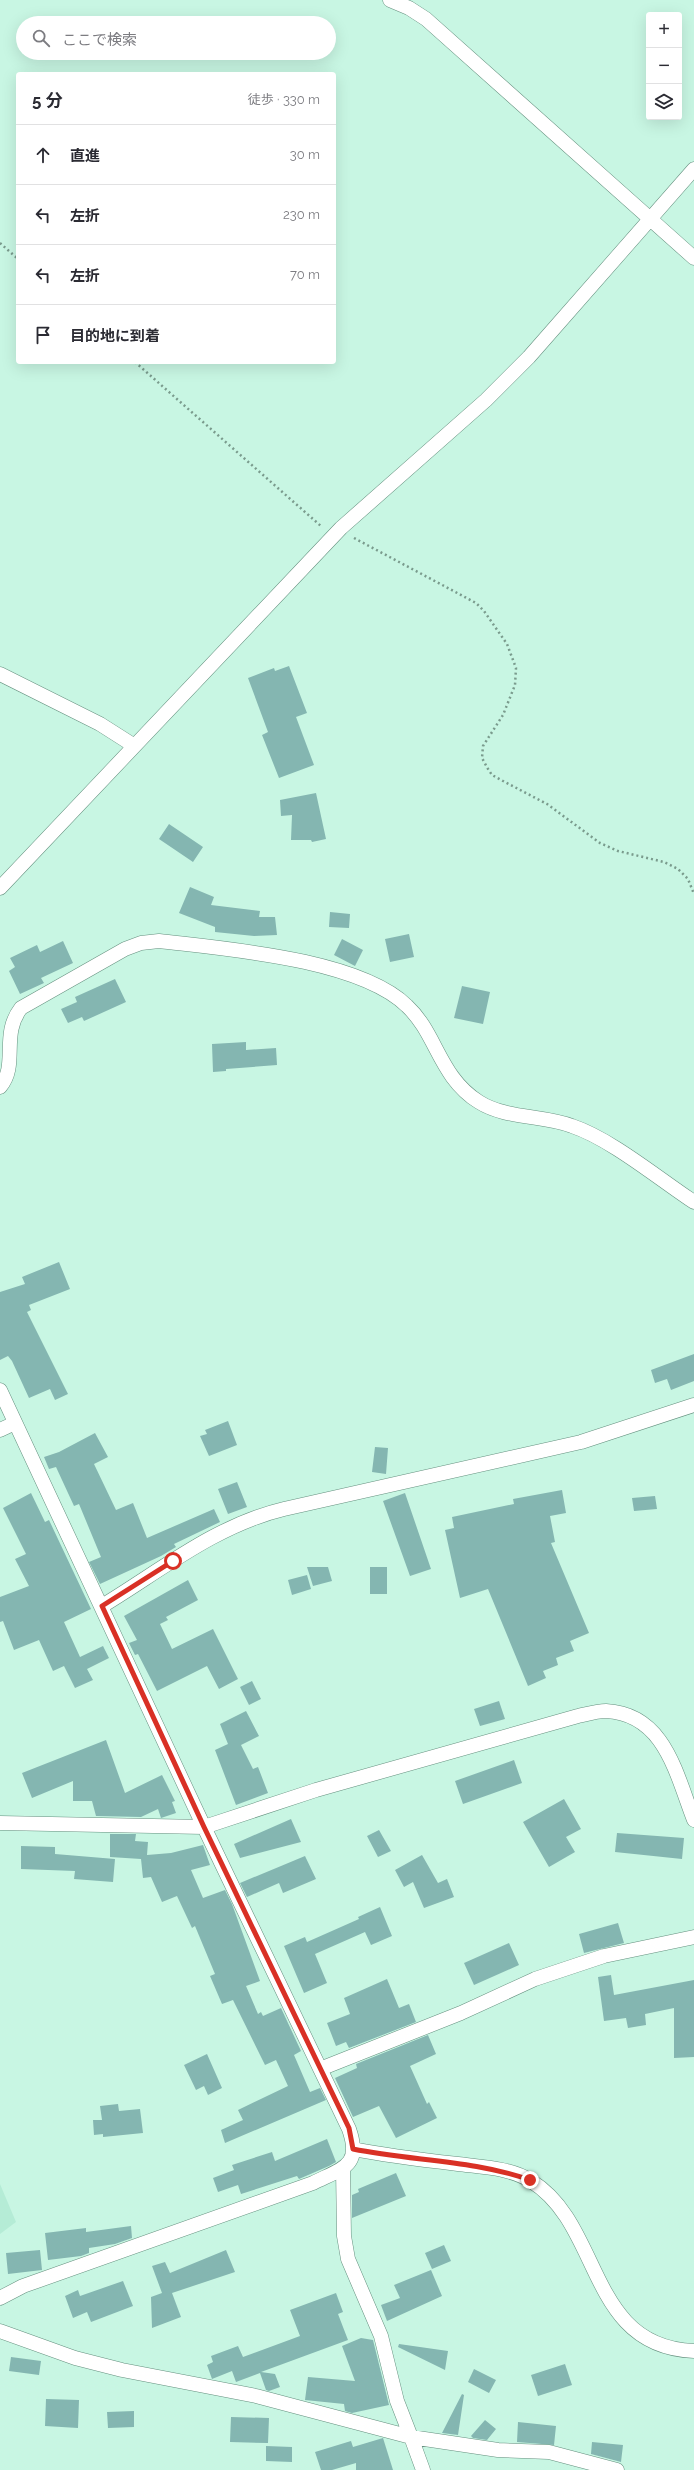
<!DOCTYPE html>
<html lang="ja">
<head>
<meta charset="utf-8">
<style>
  body { margin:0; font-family:Raleway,"Noto Sans JP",sans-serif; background:#f7f7f7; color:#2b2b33 }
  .controls { position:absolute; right:12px; top:12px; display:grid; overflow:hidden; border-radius:4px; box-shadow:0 4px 16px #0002 }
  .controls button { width:36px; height:36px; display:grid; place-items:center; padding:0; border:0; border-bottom:1px solid #e1e1e2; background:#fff; color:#2b2b33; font:20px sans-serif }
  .stop { position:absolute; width:12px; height:12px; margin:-9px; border:3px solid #d93025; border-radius:50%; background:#fff }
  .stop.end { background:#d93025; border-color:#fff; box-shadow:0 1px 4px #0008 }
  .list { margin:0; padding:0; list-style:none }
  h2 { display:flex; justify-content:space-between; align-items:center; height:52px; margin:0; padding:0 16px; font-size:17px }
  h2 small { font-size:13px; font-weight:400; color:#7c7c81 }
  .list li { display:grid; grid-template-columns:26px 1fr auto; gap:12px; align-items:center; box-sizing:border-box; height:60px; padding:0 16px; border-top:1px solid #e1e1e2 }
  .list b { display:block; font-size:15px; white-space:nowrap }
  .list em { font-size:13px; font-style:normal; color:#7c7c81 }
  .icon { flex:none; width:22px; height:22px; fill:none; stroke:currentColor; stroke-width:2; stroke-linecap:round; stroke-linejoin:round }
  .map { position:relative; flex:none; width:694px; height:2470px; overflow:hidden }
  .search { position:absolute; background:#fff; box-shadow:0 4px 16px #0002; left:16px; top:16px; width:320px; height:44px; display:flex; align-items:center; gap:10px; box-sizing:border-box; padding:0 14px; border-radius:22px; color:#7c7c81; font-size:15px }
  .panel { position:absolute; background:#fff; box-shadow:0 4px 16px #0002; left:16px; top:72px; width:320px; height:292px; border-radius:4px }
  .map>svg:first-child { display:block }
  .built { fill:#b5ecd6 }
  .building { fill:#84b6b1 }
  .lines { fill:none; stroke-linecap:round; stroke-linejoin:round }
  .minor-casing { stroke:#65907f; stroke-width:15 }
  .path { stroke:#7a9b8d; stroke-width:2.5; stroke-dasharray:2 3; stroke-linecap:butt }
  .minor { stroke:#fff; stroke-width:14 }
  .route { stroke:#d93025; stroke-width:5 }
</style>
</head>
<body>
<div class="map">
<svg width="694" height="2470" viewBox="0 0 694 2470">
  <rect width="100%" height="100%" fill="#c8f6e3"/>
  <path class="built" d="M0,2184L16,2222L0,2234Z"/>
  <path class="building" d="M289,666L307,713L296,717L314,765L279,778L262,735L268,732L248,678L274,668L275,671Z
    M316,793L326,839L312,842L311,840H291L292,815L281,816L280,800Z
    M169,824L203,847L193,862L159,839Z
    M190,887L214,897L211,905L260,911L259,917H275L277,935L254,936L215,932V927L179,913Z
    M330,912L350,914L349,928L329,927Z
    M409,934L414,957L390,962L385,939Z
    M342,939L363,950L355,966L334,955Z
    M63,941L73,963L41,978L44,983L20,994L9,971L15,967L10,958L37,945L40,952Z
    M115,979L126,1002L84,1021L82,1017L68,1023L61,1009L77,1002L75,997Z
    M462,986L490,992L483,1024L454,1018Z
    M246,1042V1050L276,1048L277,1065L226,1069V1071L213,1072L212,1044Z
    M59,1262L70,1289L29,1305L31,1310L27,1312L68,1394L55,1400L50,1389L29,1398L12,1361L8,1356L0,1360V1292L25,1284L22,1277Z
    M694,1354V1381L671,1390L667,1379L655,1383L651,1370Z
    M228,1421L237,1445L209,1456L200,1436L207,1434L205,1430Z
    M95,1433L108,1457L94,1464L116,1510L133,1503L147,1538L214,1509L220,1522L174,1544L176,1547L161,1556L100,1584L89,1562L101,1557L79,1504L74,1506L56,1467L49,1469L44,1457L59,1452Z
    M375,1447L388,1448L386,1474L372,1472Z
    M237,1482L247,1507L228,1514L218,1489Z
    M562,1490L566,1513L550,1516L555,1542L551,1543L589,1633L570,1641L574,1651L556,1658L558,1665L543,1671L546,1678L528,1686L488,1589L460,1598L445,1530L454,1528L452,1517L514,1504L513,1499Z
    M31,1493L45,1522L49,1520L91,1609L64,1622L80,1657L103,1646L109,1658L87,1669L93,1680L75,1688L64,1666L53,1671L39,1640L14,1650L3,1621L0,1622V1597L29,1586L15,1559L26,1554L3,1508Z
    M405,1493L431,1569L410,1576L383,1501Z
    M655,1496L657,1509L634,1511L632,1498Z
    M307,1567H328L332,1581L313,1586Z
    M370,1567H387V1594H370Z
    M307,1575L311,1589L292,1595L288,1580Z
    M188,1580L198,1600L166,1617L168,1620L160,1624L172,1649L213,1629L238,1679L219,1689L207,1666L157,1691L138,1654L135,1655L129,1643L137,1640L124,1616Z
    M252,1681L261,1699L249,1705L240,1687Z
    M499,1701L505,1719L480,1726L474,1709Z
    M246,1711L259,1736L241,1745L253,1769L258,1767L268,1793L236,1805L215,1750L228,1744L220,1724Z
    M106,1740L125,1793L162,1775L175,1801L172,1802L176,1813L161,1818L158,1809L141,1817L96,1816L92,1801H73V1781L32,1798L22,1773Z
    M514,1760L522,1783L463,1804L455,1781Z
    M564,1799L581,1829L566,1837L575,1852L549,1867L523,1822Z
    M291,1819L301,1842L240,1858L234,1844Z
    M379,1830L391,1851L378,1857L367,1836Z
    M617,1833L684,1838L682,1859L615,1852Z
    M110,1834H136L135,1841L148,1842L147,1855L171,1853L203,1845L210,1865L191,1870L203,1898L225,1890L232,1904L260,1981L246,1986L258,2014L261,2012L263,2016L281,2008L301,2051L294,2055L310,2092L320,2088L326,2100L225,2143L221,2130L243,2120L238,2110L288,2086L276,2060L265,2065L233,2000L222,2004L210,1976L215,1974L195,1926L192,1928L177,1896L162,1902L151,1877L143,1878L141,1859L110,1857Z
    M21,1846L55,1847V1854L115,1859L113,1882L74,1879L75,1871L21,1869Z
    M422,1855L438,1883L447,1879L454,1897L424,1908L413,1882L404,1887L395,1870Z
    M305,1856L316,1879L283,1893L279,1883L247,1897L240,1883Z
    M380,1907L392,1936L371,1945L365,1932L315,1954L327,1983L304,1993L284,1946L305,1937L307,1942L359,1919L358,1917Z
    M618,1923L624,1943L584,1953L579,1934Z
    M509,1943L519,1965L474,1985L464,1963Z
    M611,1975L614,1995L694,1980V2057L674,2058V2008L645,2014L646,2025L628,2028L626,2018L604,2021L598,1977Z
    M387,1979L399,2008L409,2004L416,2022L349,2048L346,2042L336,2046L327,2023L350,2014L344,1998Z
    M428,2035L436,2054L410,2066L427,2104L429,2102L437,2118L396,2138L379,2106L353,2117L335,2078L357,2068L356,2064Z
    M207,2054L222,2088L208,2095L204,2086L196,2090L184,2065Z
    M118,2104L119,2111L140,2109L143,2133L103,2137V2134L94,2135L93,2120H102L100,2106Z
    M327,2139L336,2162L329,2166L299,2179L297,2176L241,2194L238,2185L218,2192L213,2178L234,2170L232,2165L272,2152L275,2161Z
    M396,2173L406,2196L352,2218V2195L359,2192L358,2189Z
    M131,2226L132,2238L115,2244L89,2248V2253L81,2256L48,2260L45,2233L86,2228V2232Z
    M444,2245L451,2261L432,2269L425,2253Z
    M40,2250L42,2270L8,2274L6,2253Z
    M226,2250L235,2272L172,2293L181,2317L152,2328L151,2297L162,2293L152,2266L165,2262L170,2273Z
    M431,2270L442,2296L387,2321L381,2305L400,2298L394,2285Z
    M123,2281L133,2306L91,2322L87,2312L73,2318L65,2296L78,2290L80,2296Z
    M336,2293L343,2312L338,2314L348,2340L261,2372L275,2374L280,2387L269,2391L266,2390L260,2373L236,2382L232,2371L212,2379L207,2365L213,2362L211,2356L238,2346L243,2357L300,2336L290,2310Z
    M361,2338L373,2340L389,2405L352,2413L345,2411L344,2404L305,2400L308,2377L355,2381L342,2346Z
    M399,2344L448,2351L445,2370L398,2347Z
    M11,2357L41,2361L39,2375L9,2371Z
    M565,2364L572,2385L538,2396L531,2375Z
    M474,2369L496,2380L489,2393L468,2382Z
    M462,2394L464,2395L458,2435L442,2433Z
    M46,2399L79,2400L78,2428L45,2426Z
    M134,2411V2427L108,2428L107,2412Z
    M231,2417L269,2418L268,2443L230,2442Z
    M485,2420L496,2429L487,2440L473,2438L471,2436Z
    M518,2422L556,2426L554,2445L517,2442Z
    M383,2438L393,2470H356V2463L332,2470H321L315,2452L351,2441L353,2447Z
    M592,2442L623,2445L621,2462L591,2454Z
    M266,2446L292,2447V2462L266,2461Z"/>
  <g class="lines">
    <defs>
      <path id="minor" d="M390,0L409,8L426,19L694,258
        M0,674L100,724L133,745
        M0,888L341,528L486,400L529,357L694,169
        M0,1087C19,1065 0,1035 21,1008L125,949L141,943L159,941C226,949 359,959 407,1006C437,1034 439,1077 479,1102C506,1119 543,1115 572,1126C611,1139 659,1179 694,1202
        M0,1390L204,1827L349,2129C362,2166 343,2168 313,2183L23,2286L0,2298
        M0,1430L15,1423
        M102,1606C160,1571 216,1525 284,1509L581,1442L694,1405
        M0,1823L204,1827L316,1790L578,1716C587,1714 597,1711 606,1711C665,1714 676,1774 694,1820
        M320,2069L461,2013L535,1979L604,1956L694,1937
        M353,2149C388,2156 423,2160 458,2164C482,2167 511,2168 531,2181C603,2225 587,2347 694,2351
        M0,2331L75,2358L122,2370L256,2396L411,2437L397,2401L381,2336L348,2259L344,2236L343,2168
        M423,2470L411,2437L498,2450L549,2452L617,2470"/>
    </defs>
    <use href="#minor" class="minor-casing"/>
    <path class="path" d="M0,243L18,259
      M135,362L322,527
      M354,538L476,603L484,611L507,644L516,668L515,685L503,715L483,746L482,758L488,769L492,775L503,781L547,804L600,843L618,851L664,862L678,869L688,879L694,894"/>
    <use href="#minor" class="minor"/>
  </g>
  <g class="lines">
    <path class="route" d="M173,1561L102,1606L204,1827L349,2128L353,2149C412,2161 474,2160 530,2180"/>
  </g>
</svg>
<div class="controls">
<button>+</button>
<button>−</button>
<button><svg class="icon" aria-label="layers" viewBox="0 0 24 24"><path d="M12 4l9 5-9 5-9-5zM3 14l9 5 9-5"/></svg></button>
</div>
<div class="stop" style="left:173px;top:1561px"></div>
<div class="stop end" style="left:530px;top:2180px"></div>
<div class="search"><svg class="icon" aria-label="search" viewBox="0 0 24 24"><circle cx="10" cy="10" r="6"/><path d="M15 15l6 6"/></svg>ここで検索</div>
<section class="panel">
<h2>5 分<small>徒歩 · 330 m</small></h2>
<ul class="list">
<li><svg class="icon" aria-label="ahead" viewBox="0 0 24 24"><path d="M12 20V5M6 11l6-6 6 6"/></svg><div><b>直進</b></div><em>30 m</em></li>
<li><svg class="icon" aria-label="left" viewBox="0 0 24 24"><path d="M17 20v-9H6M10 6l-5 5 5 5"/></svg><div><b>左折</b></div><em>230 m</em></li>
<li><svg class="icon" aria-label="left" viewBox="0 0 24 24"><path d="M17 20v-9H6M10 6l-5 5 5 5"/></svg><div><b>左折</b></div><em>70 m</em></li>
<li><svg class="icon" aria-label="arrive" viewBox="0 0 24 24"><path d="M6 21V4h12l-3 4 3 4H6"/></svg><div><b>目的地に到着</b></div></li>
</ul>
</section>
</div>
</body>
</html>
